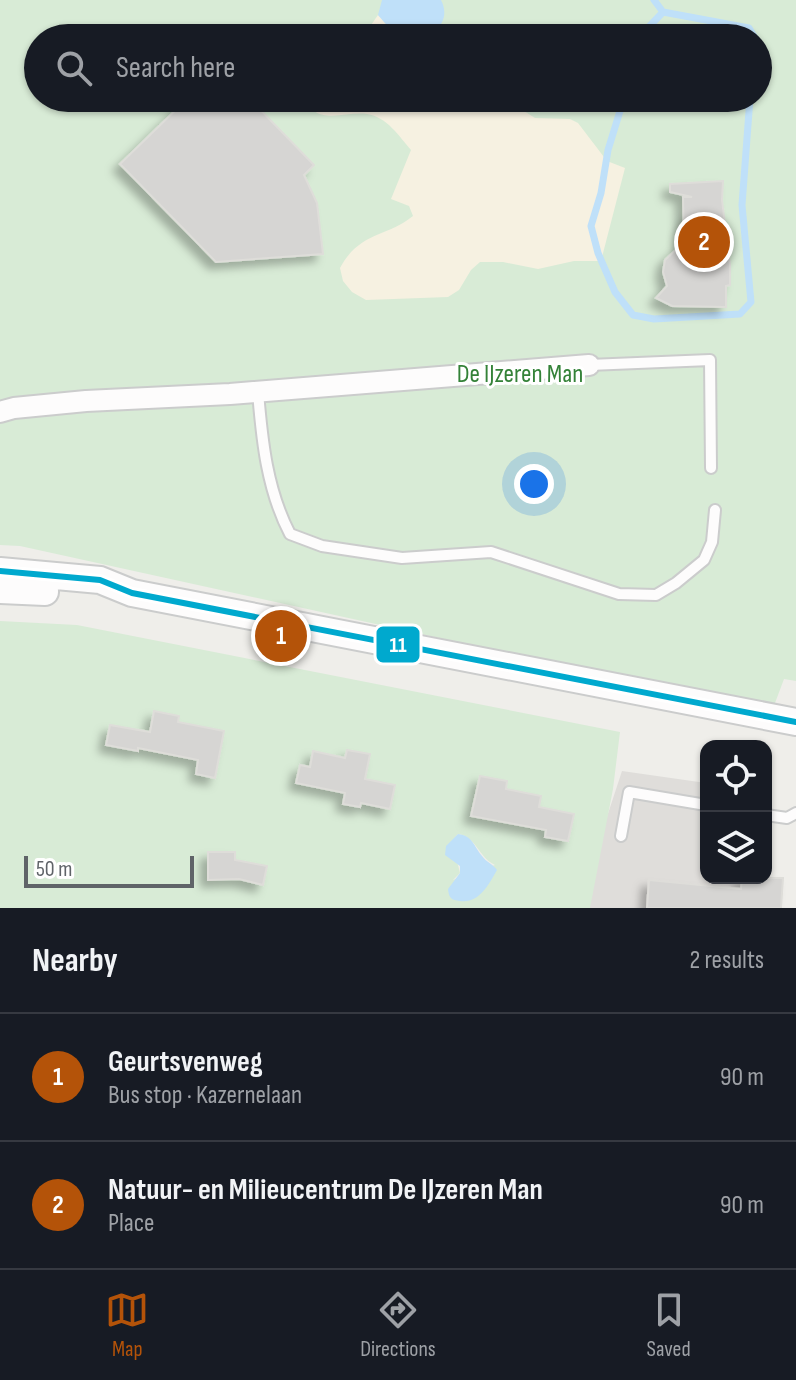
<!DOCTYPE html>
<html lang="en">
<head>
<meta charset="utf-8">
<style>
  body { margin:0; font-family:"Sofia Sans Condensed",sans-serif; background:#242831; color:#f1f3f6 }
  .controls { position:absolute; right:24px; bottom:24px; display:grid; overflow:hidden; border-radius:16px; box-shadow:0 2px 6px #0004 }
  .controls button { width:72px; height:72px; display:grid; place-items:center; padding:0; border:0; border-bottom:2px solid #363941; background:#171b24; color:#f1f3f6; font:40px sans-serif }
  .scale { position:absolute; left:24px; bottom:20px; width:170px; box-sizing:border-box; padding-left:8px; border:4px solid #5f6368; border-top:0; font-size:22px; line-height:28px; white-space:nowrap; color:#5f6368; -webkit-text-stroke:6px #fff; paint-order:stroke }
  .you { position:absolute; left:534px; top:484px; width:28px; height:28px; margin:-20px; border:6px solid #fff; border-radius:50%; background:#1a73e8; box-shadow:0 0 0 12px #1a73e833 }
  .badge { display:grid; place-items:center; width:52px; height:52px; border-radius:50%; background:#b45309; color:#fff; font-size:26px; font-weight:700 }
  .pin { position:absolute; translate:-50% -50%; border:4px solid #fff; box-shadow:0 2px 8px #0006 }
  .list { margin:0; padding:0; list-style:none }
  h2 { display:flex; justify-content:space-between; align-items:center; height:104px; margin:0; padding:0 32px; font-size:34px }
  h2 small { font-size:26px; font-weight:400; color:#9ea1a6 }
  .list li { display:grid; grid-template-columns:52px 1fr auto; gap:24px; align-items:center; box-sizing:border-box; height:128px; padding:0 32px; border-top:2px solid #363941 }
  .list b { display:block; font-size:30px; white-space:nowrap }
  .list p { margin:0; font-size:26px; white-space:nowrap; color:#9ea1a6 }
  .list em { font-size:26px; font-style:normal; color:#9ea1a6 }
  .icon { flex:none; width:44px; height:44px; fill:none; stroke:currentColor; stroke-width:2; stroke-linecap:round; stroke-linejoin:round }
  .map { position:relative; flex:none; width:796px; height:908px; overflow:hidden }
  .search { position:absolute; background:#171b24; box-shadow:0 2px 6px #0004; left:24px; right:24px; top:24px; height:88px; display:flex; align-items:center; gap:20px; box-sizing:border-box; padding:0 28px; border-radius:44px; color:#9ea1a6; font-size:30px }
  .sheet { height:360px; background:#171b24 }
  nav { display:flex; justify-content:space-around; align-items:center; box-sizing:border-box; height:112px; border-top:2px solid #363941; background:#171b24; font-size:22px; color:#9ea1a6 }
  nav a { display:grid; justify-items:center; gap:4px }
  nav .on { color:#b45309 }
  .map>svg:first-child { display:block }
  .industrial { fill:#dfddda }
  .green { fill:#d8ebd6; fill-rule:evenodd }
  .sand { fill:#f6f1e1 }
  .water { fill:#bfe0f9 }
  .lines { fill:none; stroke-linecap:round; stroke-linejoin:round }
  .stream { stroke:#bfe0f9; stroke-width:7 }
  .building { fill:#d6d5d3; stroke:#deddd9; stroke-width:2; filter:url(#shadow) }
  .service-casing { stroke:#cbcccc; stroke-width:14 }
  .minor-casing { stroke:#cbcccc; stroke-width:24 }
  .tertiary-casing { stroke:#cbcccc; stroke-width:30 }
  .service { stroke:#fdfcfc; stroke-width:10 }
  .minor { stroke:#fdfcfc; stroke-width:20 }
  .tertiary { stroke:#fdfcfc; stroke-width:26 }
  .bus-1-casing { stroke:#fff; stroke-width:12 }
  .bus-1 { stroke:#00a9ce; stroke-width:6 }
  .labels { text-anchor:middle; stroke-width:6; stroke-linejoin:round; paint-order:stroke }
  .park-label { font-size:26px; fill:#348238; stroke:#fff }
  .line-badge { stroke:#fff; stroke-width:3 }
  .badge-label { font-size:22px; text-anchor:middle; font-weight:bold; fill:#fff }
</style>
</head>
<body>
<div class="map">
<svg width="796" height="908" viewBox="0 0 796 908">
  <defs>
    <filter id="shadow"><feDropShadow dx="-7" dy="7" stdDeviation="4" flood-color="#0004"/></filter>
  </defs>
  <rect width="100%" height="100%" fill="#efeeea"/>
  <path class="industrial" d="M622,771L706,783V878H750L748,908H577Z"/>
  <path class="green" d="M0,0H796V681L784,679L772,711L20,546L0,545ZM38,38H758V98H38Z
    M0,621L77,625L620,732L613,789L590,908H0ZM458,834C477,837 478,857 495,865L453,880L460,873L452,841Z"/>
  <path class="sand" d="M378,15L398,35L411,38H362Z
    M304,98L496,100L513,104L535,118L570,119L578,123L607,161L625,168L601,261H574L538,269L503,262H480L471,270L459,290L448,297L366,300L352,292L343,281L340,268C360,231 386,238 413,216L409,206L391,199L411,150C399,136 387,117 367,114C344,111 317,127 304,98Z"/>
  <path class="water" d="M382,0H441C454,25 426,44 402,36C392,33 385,23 378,15Z
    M458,834C473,836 473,845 482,856C486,862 493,864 497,870C489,884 479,904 460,901C451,900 449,898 448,889L460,873V866L445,855L446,846Z"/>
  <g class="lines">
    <path class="stream" d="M654,0L663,12L749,28L755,38
      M642,38L645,31L663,12
      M624,98L608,150L601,193L591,226L598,253L615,292L633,315L654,319L740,314L751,302L742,205L750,98"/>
  </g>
  <path class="building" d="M188,98H249L314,165L304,175L317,203L323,254L216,262L120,164Z
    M723,181L722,200L730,265V285L726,286V307L672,306L656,298L667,286L663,272L665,260L684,242L683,197H692L670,192V184Z
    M154,711L179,716L178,722L224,731L215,778L196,774L198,760L138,748V751L106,745L110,725L150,732Z
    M347,750L370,754L365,779L395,785L390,809L361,803L360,807L343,804L345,793L296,783L300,765L310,767L313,751L345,758Z
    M480,776L507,781L506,789L541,796L539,807L574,814L568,841L545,837L546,830L471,816Z
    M208,852H235V860L267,866L263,885L239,879L208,880Z
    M742,878H783L781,908H647L649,880L741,889Z"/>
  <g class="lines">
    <defs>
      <path id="service" d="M589,365L710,360L711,468
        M258,392C262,441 267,490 290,534L322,546L402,558L491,552L619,594L656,595L676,583L704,560L712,542L715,510
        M766,815L787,818L796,813
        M621,836L629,792L706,805"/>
      <path id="minor" d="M0,412L14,408L86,401L230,394L589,365"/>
      <path id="tertiary" d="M0,571L100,580L132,593L796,722
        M0,590L45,592"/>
    </defs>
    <use href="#service" class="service-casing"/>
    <use href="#minor" class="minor-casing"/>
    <use href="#tertiary" class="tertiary-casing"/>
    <use href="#service" class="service"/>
    <use href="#minor" class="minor"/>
    <use href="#tertiary" class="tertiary"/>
    <defs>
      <path id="bus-1" d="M0,571L100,580L132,593L796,722"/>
    </defs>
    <use href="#bus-1" class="bus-1-casing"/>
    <use href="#bus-1" class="bus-1"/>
  </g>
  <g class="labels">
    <g class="park-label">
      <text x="520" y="382">De IJzeren Man</text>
    </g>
  </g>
  <rect class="line-badge" x="375" y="625" width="46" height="39" rx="8" fill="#00a9ce"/>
  <g class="badge-label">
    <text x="398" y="652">11</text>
  </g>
</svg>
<div class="controls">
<button><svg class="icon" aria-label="locate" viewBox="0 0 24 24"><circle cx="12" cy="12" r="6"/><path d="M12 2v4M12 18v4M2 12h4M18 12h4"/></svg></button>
<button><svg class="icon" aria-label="layers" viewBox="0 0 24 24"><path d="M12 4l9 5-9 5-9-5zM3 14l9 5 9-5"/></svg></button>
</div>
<div class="scale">50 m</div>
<div class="you"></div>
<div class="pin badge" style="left:281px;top:636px">1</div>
<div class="pin badge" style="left:704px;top:242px">2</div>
<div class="search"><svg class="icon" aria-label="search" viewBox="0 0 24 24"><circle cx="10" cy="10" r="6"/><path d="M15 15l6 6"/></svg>Search here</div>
</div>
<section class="sheet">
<h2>Nearby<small>2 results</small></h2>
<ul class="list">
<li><span class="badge">1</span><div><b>Geurtsvenweg</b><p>Bus stop · Kazernelaan</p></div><em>90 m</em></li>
<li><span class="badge">2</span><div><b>Natuur- en Milieucentrum De IJzeren Man</b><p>Place</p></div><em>90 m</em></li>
</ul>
</section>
<nav>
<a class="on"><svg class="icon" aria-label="map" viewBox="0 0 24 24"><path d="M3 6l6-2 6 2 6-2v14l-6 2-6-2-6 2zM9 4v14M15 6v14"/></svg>Map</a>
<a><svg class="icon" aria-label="directions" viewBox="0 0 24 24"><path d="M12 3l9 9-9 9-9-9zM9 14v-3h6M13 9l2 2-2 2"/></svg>Directions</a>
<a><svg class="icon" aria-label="saved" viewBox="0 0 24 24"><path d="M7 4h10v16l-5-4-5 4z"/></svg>Saved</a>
</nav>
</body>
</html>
